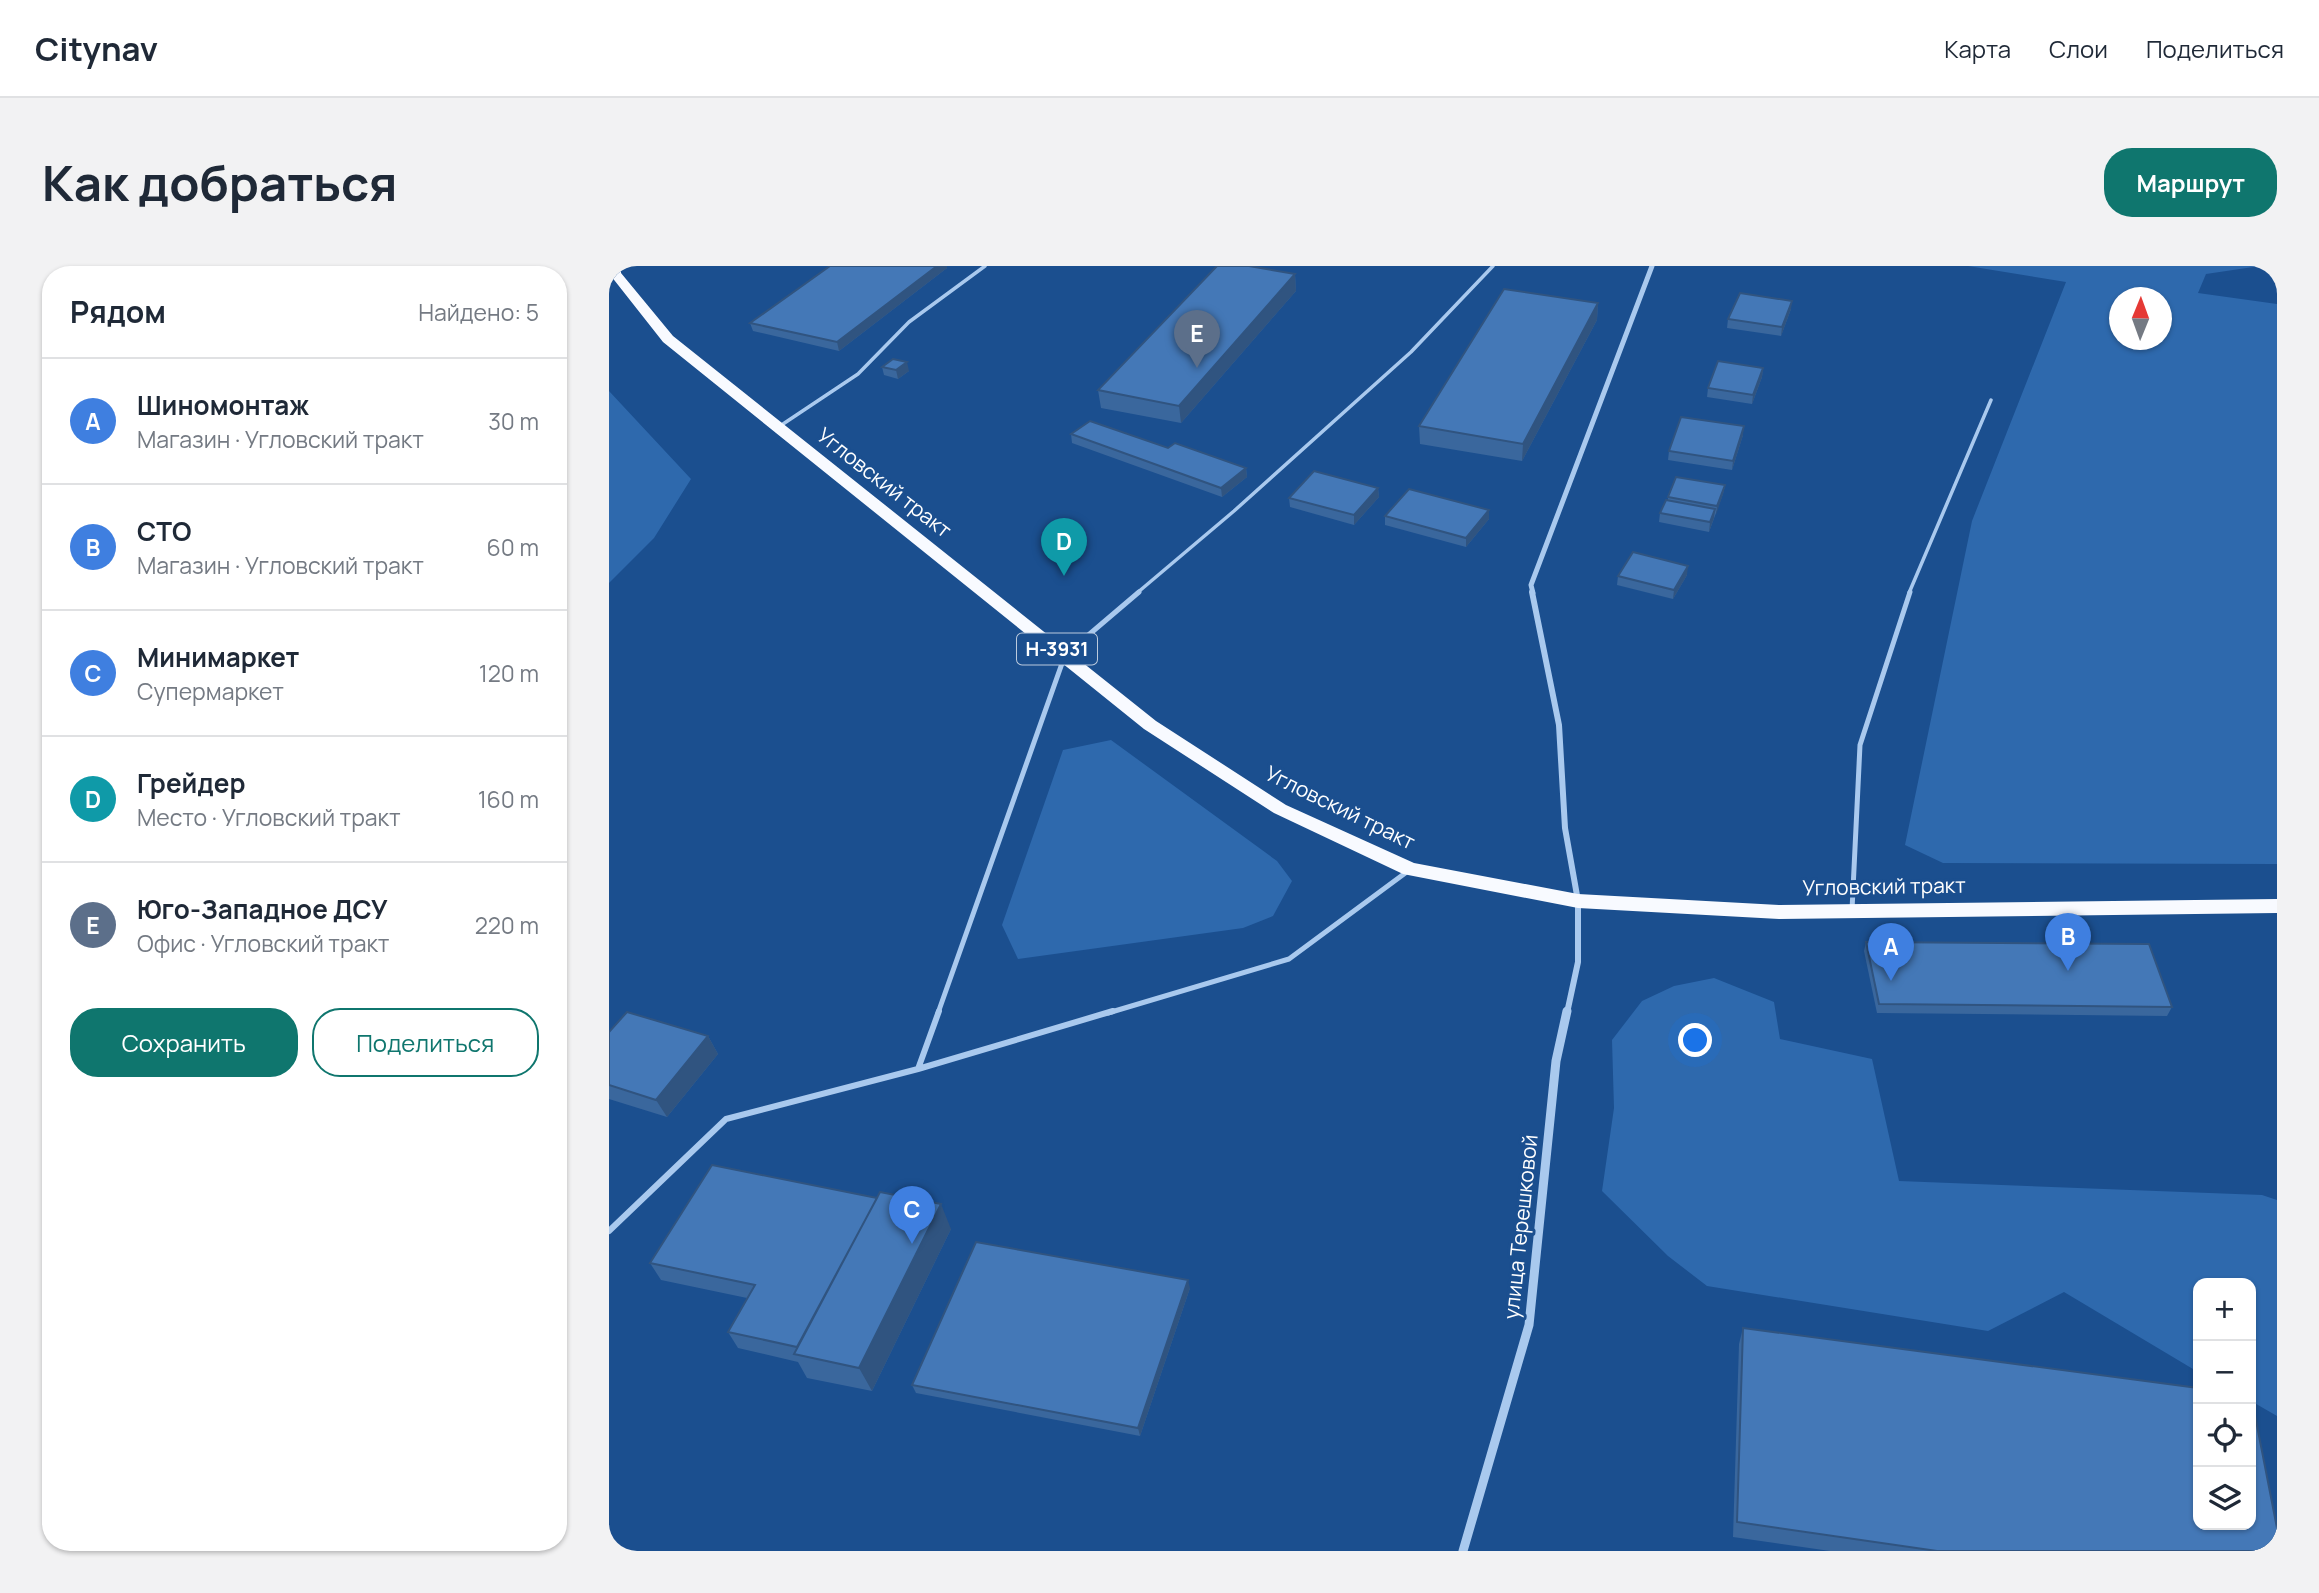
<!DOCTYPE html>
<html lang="ru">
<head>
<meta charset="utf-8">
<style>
  body { margin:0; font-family:Manrope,sans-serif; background:#f2f2f3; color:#1f2937 }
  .controls { position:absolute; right:21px; bottom:21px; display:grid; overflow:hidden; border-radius:14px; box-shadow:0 2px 5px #0004 }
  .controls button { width:63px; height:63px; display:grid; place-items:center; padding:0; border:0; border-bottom:2px solid #e0e1e3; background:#fff; color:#1f2937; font:35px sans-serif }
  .compass { position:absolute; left:1500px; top:21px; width:63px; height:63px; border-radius:50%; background:#fff; box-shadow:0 2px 5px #0004; rotate:1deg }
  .you { position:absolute; left:1087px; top:775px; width:24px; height:24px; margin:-18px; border:5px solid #fff; border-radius:50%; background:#1a73e8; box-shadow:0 0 0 10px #1a73e833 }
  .badge { display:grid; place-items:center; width:46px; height:46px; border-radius:50%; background:#0f766e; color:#fff; font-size:23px; font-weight:700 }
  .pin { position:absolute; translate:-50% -58px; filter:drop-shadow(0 2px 4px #0008) }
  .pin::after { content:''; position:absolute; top:37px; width:24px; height:21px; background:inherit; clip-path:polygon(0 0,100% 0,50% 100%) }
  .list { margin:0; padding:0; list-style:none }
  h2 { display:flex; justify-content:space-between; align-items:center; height:91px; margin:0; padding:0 28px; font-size:30px }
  h2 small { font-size:23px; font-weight:400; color:#747a83 }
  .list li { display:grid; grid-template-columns:46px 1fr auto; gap:21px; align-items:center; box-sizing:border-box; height:126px; padding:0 28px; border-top:2px solid #e0e1e3 }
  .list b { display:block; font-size:26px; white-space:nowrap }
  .list p { margin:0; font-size:23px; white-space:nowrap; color:#747a83 }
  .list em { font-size:23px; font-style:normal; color:#747a83 }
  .actions { display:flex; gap:14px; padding:21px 28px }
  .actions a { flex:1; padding:16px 0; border:2px solid #0f766e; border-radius:28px; text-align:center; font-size:24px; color:#0f766e }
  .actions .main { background:#0f766e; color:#fff }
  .icon { flex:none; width:38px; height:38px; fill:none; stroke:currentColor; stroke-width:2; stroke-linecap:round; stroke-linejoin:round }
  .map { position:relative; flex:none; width:1668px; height:1285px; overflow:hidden; border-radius:28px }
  header { display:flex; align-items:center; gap:42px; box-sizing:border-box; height:98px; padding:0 35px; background:#fff; border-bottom:2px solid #e0e1e3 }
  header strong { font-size:33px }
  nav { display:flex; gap:38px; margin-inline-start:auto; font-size:24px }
  .intro { display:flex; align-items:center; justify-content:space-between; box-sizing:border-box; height:168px; padding:0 42px }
  h1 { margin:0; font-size:49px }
  .button { padding:18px 32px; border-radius:28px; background:#0f766e; color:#fff; font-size:24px; font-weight:700 }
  main { display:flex; gap:42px; padding:0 42px }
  aside { flex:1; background:#fff; border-radius:28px; box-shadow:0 2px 5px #0004 }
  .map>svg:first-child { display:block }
  .green { fill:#2e69ad; fill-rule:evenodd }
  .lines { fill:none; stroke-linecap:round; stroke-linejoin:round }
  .service-far2 { stroke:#a9c9ee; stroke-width:3.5 }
  .service-far1 { stroke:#a9c9ee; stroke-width:5 }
  .service { stroke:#a9c9ee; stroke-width:6 }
  .minor-far2 { stroke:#a9c9ee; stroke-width:5 }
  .minor-far1 { stroke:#a9c9ee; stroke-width:6 }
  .minor { stroke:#a9c9ee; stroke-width:9 }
  .trunk { fill:#f8faff; fill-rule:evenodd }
  .wall { fill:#3a679d }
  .shaded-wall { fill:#305480 }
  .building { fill:#4478b7; stroke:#305480; stroke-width:2 }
  .labels { text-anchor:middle; stroke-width:6; stroke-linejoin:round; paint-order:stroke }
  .shield { fill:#1b4f8f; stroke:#bbcadd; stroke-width:2 }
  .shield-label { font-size:19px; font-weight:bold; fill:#fff }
  .street-label { font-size:21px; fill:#fff; stroke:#1b4f8f }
</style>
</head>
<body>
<header>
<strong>Citynav</strong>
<nav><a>Карта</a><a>Слои</a><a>Поделиться</a></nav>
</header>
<div class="intro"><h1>Как добраться</h1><a class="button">Маршрут</a></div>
<main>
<aside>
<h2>Рядом<small>Найдено: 5</small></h2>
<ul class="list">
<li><span class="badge" style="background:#3f7fe0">A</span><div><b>Шиномонтаж</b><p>Магазин · Угловский тракт</p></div><em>30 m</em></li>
<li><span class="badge" style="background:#3f7fe0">B</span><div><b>СТО</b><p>Магазин · Угловский тракт</p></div><em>60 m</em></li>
<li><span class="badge" style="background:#3f7fe0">C</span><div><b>Минимаркет</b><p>Супермаркет</p></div><em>120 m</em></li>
<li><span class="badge" style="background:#0f9aa8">D</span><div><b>Грейдер</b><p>Место · Угловский тракт</p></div><em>160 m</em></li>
<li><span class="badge" style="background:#5c6f8a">E</span><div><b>Юго-Западное ДСУ</b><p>Офис · Угловский тракт</p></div><em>220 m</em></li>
</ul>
<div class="actions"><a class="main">Сохранить</a><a>Поделиться</a></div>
</aside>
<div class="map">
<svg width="1668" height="1285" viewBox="0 0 1668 1285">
  <rect width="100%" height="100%" fill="#1b4f8f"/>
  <path class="green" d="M1359,0H1651L1597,8L1589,27L1668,38V598L1334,597L1296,579L1363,255L1457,16ZM1510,32H1552V74H1510Z
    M0,125L82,213L45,272L0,317Z
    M502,474L668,595L683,615L664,650L634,662L409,693L393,659L454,484Z
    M1105,712L1165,736L1171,773L1263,793L1290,915L1653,929L1668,934V1150L1642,1135V1017H1589V1106L1455,1026L1379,1065L1098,1020L1059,990L993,925L1005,842L1003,774L1033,735L1065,720Z"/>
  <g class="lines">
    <path class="service-far2" d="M171,160L249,108L300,56L376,0
      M528,327L625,245L802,86L884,0
      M1300,327L1382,134"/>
    <path class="service-far1" d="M1243,644L1251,479L1301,326
      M329,747L456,389L530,326
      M499,747L680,693L799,605"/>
    <path class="service" d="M309,803L330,745
      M0,965L117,853L309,803L504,745"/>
    <path class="minor-far2" d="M924,327L922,319L1043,0"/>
    <path class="minor-far1" d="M923,326L950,459L956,562L969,635V696L958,747"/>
    <path class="minor" d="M854,1285L920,1059L947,795L958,745"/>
    <path class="trunk" d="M0,0H12V7L64,70L547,455L677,539L805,597L969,628L1170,639L1668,633V647L1170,653L969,642L794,608L665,547L535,463L54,76L2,10Z"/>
  </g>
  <path class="wall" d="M221,0H338V2L230,85L144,65L141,57Z
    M686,8L687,25L572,157L492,142L489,124Z
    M989,37L988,54L913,195L811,178L810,160Z
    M1182,43L1172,70L1118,62L1119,53Z
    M273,101L300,105L289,113L275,109Z
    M1154,102L1153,111L1143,138L1098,131L1099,122Z
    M462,168L637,202L638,211L613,231L463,177Z
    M1134,169L1123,204L1059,194L1060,185Z
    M1116,219L1114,228L1100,266L1050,256L1051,247L1059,234V231Z
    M769,222L770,231L745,259L681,241L680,232Z
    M776,250L880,253L857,281L776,259Z
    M1078,309L1064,333L1008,319L1009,310Z
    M1257,676L1563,741L1558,750L1268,747L1255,685Z
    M0,766L99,770L109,788L58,851L0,833Z
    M342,963L263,1125L198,1112L189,1096L129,1082L119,1066L138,1032L52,1014L41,997Z
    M581,1022L531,1170L307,1127L303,1119Z
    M1134,1062L1668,1285H1221L1124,1271L1130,1078Z"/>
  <path class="shaded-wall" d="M328,0H338V2L230,85L228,76Z
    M686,8L687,25L572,157L570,140Z
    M1183,35L1182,43L1172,70L1173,61Z
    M989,37L988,54L913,195L914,178Z
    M298,96L300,105L289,113L287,104Z
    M1154,102L1153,111L1143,138L1144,129Z
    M1135,160L1134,169L1123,204L1124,195Z
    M637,202L638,211L613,231L612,222Z
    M1116,219L1114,228L1107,249L1108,240Z
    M769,222L770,231L745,259V249Z
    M1106,243L1105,252L1100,266L1101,256Z
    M880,244V253L857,281V272Z
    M1079,300L1078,309L1064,333L1065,324Z
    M99,770L109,788L58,851L47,834Z
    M332,938L342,963L263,1125L250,1102Z
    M579,1014L581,1022L531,1170L529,1162Z"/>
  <path class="building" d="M221,0H328L228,76L141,57Z
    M608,0H640L686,8L570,140L489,124Z
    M895,23L989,37L914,178L810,160Z
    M1131,27L1183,35L1173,61L1119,53Z
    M284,93L298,96L287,104L273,101Z
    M1109,95L1154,102L1144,129L1099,122Z
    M1072,151L1135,160L1124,195L1060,185Z
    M481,155L559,182L566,177L637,202L612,222L462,168Z
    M705,205L769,222L745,249L680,232Z
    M1067,211L1116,219L1108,240L1059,231Z
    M800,223L880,244L857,272L776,250Z
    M1057,234L1106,243L1101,256L1051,247Z
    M1024,286L1079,300L1065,324L1009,310Z
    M1257,676L1540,678L1563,741L1270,738Z
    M18,746L99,770L47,834L0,819V766Z
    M103,899L268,932L188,1081L119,1066L146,1019L41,997Z
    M271,926L332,938L250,1102L185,1088Z
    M367,976L579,1014L529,1162L303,1119Z
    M1134,1062L1589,1122V1259H1642V1129L1668,1262V1285H1328L1128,1256Z"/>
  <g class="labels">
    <rect class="shield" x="408" y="367.5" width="80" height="31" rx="5"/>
    <g class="shield-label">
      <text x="448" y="390">Н-3931</text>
    </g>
    <g class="street-label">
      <text transform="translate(275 217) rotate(38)" y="7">Угловский тракт</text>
      <text transform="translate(731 542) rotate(26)" y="7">Угловский тракт</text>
      <text transform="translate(1275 621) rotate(-1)" y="7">Угловский тракт</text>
      <text transform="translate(912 961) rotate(-84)" y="7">улица Терешковой</text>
    </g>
  </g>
</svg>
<div class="controls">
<button>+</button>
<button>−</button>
<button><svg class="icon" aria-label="locate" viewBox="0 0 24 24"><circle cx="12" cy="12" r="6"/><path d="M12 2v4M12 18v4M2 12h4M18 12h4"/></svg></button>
<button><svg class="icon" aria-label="layers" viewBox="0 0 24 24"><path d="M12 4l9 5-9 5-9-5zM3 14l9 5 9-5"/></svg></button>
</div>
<svg class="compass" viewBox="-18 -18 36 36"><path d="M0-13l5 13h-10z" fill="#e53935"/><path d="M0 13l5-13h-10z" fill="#747a83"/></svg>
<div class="you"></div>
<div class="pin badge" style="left:1282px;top:715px;background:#3f7fe0">A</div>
<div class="pin badge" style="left:1459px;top:705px;background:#3f7fe0">B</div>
<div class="pin badge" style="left:303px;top:978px;background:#3f7fe0">C</div>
<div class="pin badge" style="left:455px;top:310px;background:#0f9aa8">D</div>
<div class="pin badge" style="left:588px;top:102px;background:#5c6f8a">E</div>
</div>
</main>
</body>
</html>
